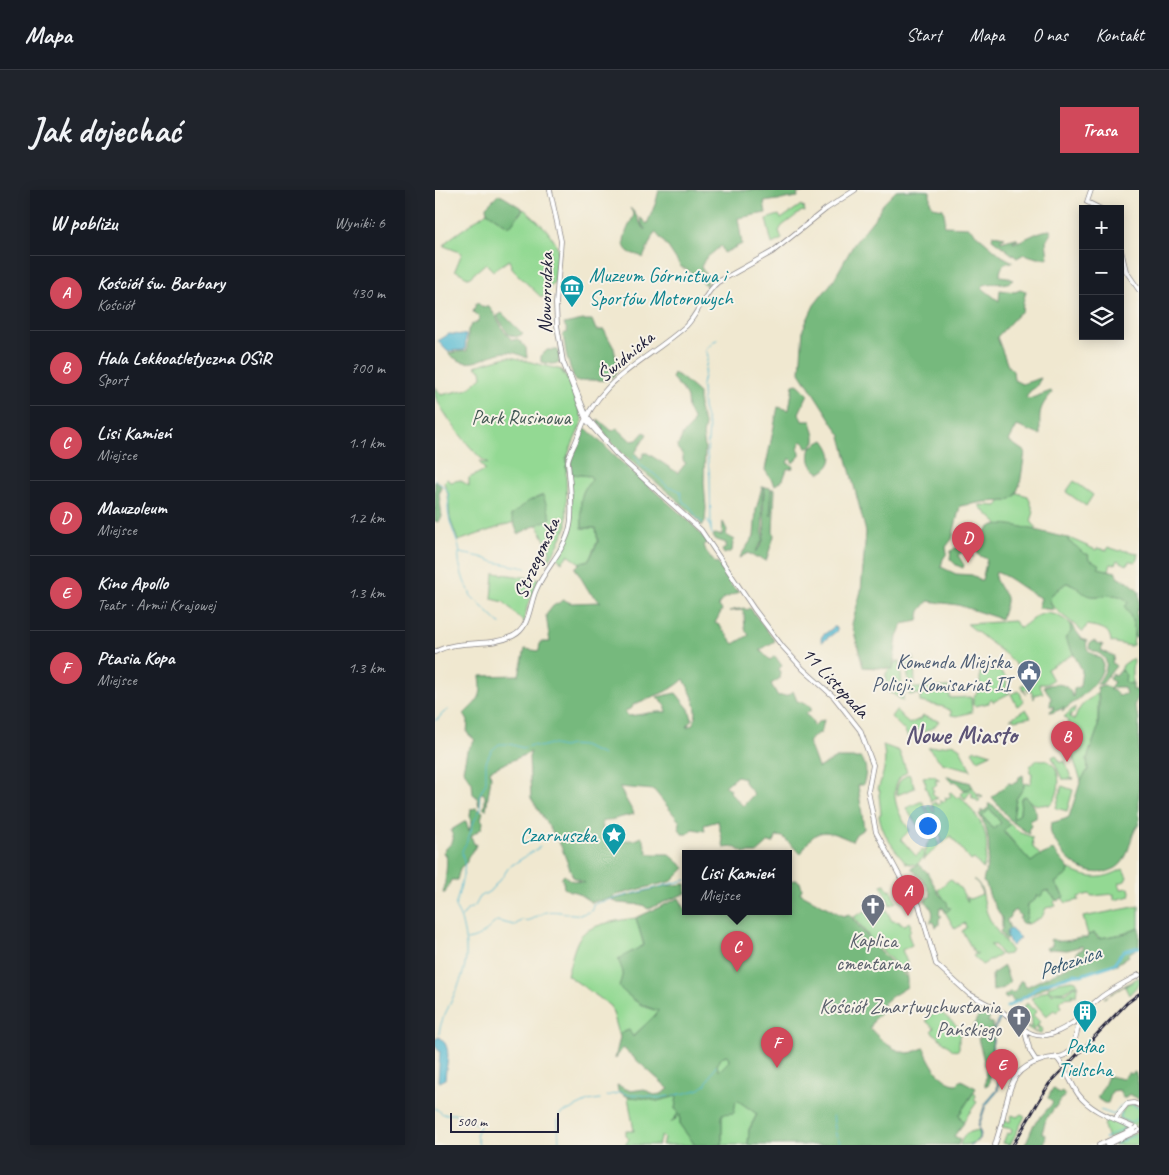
<!DOCTYPE html>
<html lang="pl">
<head>
<meta charset="utf-8">
<style>
  body { margin:0; font-family:Caveat,sans-serif; background:#20242c; color:#f1f3f6 }
  .controls { position:absolute; right:15px; top:15px; display:grid; overflow:hidden; border-radius:0px; box-shadow:0 2px 12px #0003 }
  .controls button { width:45px; height:45px; display:grid; place-items:center; padding:0; border:0; border-bottom:1px solid #363941; background:#171b24; color:#f1f3f6; font:25px sans-serif }
  .scale { position:absolute; left:15px; bottom:12px; width:109px; box-sizing:border-box; padding-left:5px; border:2px solid #22223b; border-top:0; font-size:14px; line-height:18px; white-space:nowrap; color:#22223b; -webkit-text-stroke:4px #f7f3e8; paint-order:stroke }
  .you { position:absolute; left:492px; top:635px; width:18px; height:18px; margin:-12px; border:4px solid #fff; border-radius:50%; background:#1a73e8; box-shadow:0 0 0 8px #1a73e833 }
  .badge { display:grid; place-items:center; width:32px; height:32px; border-radius:50%; background:#d1495b; color:#fff; font-size:16px; font-weight:700 }
  .pin { position:absolute; translate:-50% -41px; filter:drop-shadow(0 1px 2px #0008) }
  .pin::after { content:''; position:absolute; top:26px; width:18px; height:15px; background:inherit; clip-path:polygon(0 0,100% 0,50% 100%) }
  .popup { position:absolute; left:247px; top:660px; width:110px; height:65px; box-sizing:border-box; display:grid; place-content:center; border-radius:0px; background:#171b24; filter:drop-shadow(0 1px 4px #0005); font-size:16px; white-space:nowrap; color:#9ea1a6 }
  .popup b { font-size:19px; color:#f1f3f6 }
  .popup::after { content:''; position:absolute; left:50%; top:100%; margin-left:-10px; border:10px solid transparent; border-top-color:#171b24 }
  .list { margin:0; padding:0; list-style:none }
  h2 { display:flex; justify-content:space-between; align-items:center; height:65px; margin:0; padding:0 20px; font-size:21px }
  h2 small { font-size:16px; font-weight:400; color:#9ea1a6 }
  .list li { display:grid; grid-template-columns:32px 1fr auto; gap:15px; align-items:center; box-sizing:border-box; height:75px; padding:0 20px; border-top:1px solid #363941 }
  .list b { display:block; font-size:19px; white-space:nowrap }
  .list p { margin:0; font-size:16px; white-space:nowrap; color:#9ea1a6 }
  .list em { font-size:16px; font-style:normal; color:#9ea1a6 }
  .icon { flex:none; width:28px; height:28px; fill:none; stroke:currentColor; stroke-width:2; stroke-linecap:round; stroke-linejoin:round }
  .map { position:relative; flex:none; width:704px; height:955px; overflow:hidden; border-radius:0px }
  header { display:flex; align-items:center; gap:30px; box-sizing:border-box; height:70px; padding:0 25px; background:#171b24; border-bottom:1px solid #363941 }
  header strong { font-size:24px }
  nav { display:flex; gap:28px; margin-inline-start:auto; font-size:18px }
  .intro { display:flex; align-items:center; justify-content:space-between; box-sizing:border-box; height:120px; padding:0 30px }
  h1 { margin:0; font-size:35px }
  .button { padding:12px 22px; border-radius:0px; background:#d1495b; color:#fff; font-size:18px; font-weight:700 }
  main { display:flex; gap:30px; padding:0 30px }
  aside { flex:1; background:#171b24; border-radius:0px; box-shadow:0 2px 12px #0003 }
  .map>svg:first-child { display:block }
  .green { fill:#93d993; stroke:#5a7e67 }
  .forest { fill:#76b97d; stroke:#4c6e5c; fill-rule:evenodd }
  .water { fill:#54bad2; stroke:#3b6e86 }
  .lines { fill:none; stroke-linecap:round; stroke-linejoin:round }
  .stream { stroke:#54bad2; stroke-width:1 }
  .river { stroke:#54bad2; stroke-width:3 }
  .major-casing { stroke:#898586; stroke-width:5.5 }
  .major { stroke:#fff; stroke-width:4 }
  .rail-casing { stroke:#22223b; stroke-width:3 }
  .rail { stroke:#f7f3e8; stroke-width:1; stroke-dasharray:4; stroke-linecap:butt }
  .major-bridge-casing { stroke:#898586; stroke-width:5.5; stroke-linecap:butt }
  .major-bridge { stroke:#fff; stroke-width:4 }
  .labels { text-anchor:middle; stroke-width:4; stroke-linejoin:round; paint-order:stroke }
  .culture-label { font-size:20px; fill:#0d838f; stroke:#f7f3e8; text-anchor:start }
  .street-label { font-size:20px; fill:#22223b; stroke:#f7f3e8 }
  .park-label { font-size:20px; fill:#445955; stroke:#f7f3e8 }
  .service-label { font-size:20px; fill:#4e5e75; stroke:#f7f3e8; text-anchor:end }
  .worship-label { font-size:20px; fill:#5b616d; stroke:#f7f3e8 }
  .water-label { font-size:21px; font-style:italic; fill:#345770; stroke:#f7f3e8 }
  .district-label { font-size:25px; font-weight:bold; fill:#5b5376; stroke:#f7f3e8 }
</style>
</head>
<body>
<header>
<strong>Mapa</strong>
<nav><a>Start</a><a>Mapa</a><a>O nas</a><a>Kontakt</a></nav>
</header>
<div class="intro"><h1>Jak dojechać</h1><a class="button">Trasa</a></div>
<main>
<aside>
<h2>W pobliżu<small>Wyniki: 6</small></h2>
<ul class="list">
<li><span class="badge">A</span><div><b>Kościół św. Barbary</b><p>Kościół</p></div><em>430 m</em></li>
<li><span class="badge">B</span><div><b>Hala Lekkoatletyczna OSiR</b><p>Sport</p></div><em>700 m</em></li>
<li><span class="badge">C</span><div><b>Lisi Kamień</b><p>Miejsce</p></div><em>1.1 km</em></li>
<li><span class="badge">D</span><div><b>Mauzoleum</b><p>Miejsce</p></div><em>1.2 km</em></li>
<li><span class="badge">E</span><div><b>Kino Apollo</b><p>Teatr · Armii Krajowej</p></div><em>1.3 km</em></li>
<li><span class="badge">F</span><div><b>Ptasia Kopa</b><p>Miejsce</p></div><em>1.3 km</em></li>
</ul>
</aside>
<div class="map">
<svg width="704" height="955" viewBox="0 0 704 955">
  <rect width="100%" height="100%" fill="#f7f3e8"/>
  <filter id="ink" filterUnits="userSpaceOnUse"><feTurbulence type="fractalNoise" baseFrequency=".02" numOctaves="2"/><feDisplacementMap in="SourceGraphic" scale="10" xChannelSelector="R" yChannelSelector="G"/><feConvolveMatrix kernelMatrix="1 2 1 2 8 2 1 2 1" color-interpolation-filters="sRGB"/></filter>
  <filter id="wash" filterUnits="userSpaceOnUse"><feTurbulence type="fractalNoise" baseFrequency=".0096" numOctaves="4" result="noise"/><feDisplacementMap in="SourceGraphic" scale="20" xChannelSelector="R" yChannelSelector="G"/><feGaussianBlur stdDeviation="1.12" result="paint"/><feColorMatrix in="noise" values="0 0 0 0 0 0 0 0 0 0 0 0 0 0 0 0 0 1.4 0 .05"/><feComposite in="paint" operator="in"/></filter>
  <g filter="url(#wash)">
    <rect width="100%" height="100%" fill="#f0e8d0"/>
    <path class="green" d="M366,15L368,18L369,17L370,22L367,21L347,36L344,41L347,49L337,54L331,29L344,25L346,29Z
      M89,19L111,39L118,49L123,58L122,72H123L122,73L120,91L107,108L78,80L74,70L58,81L51,73L34,88L20,80L27,63L9,56L13,50L52,22L74,37Z
      M71,167H76L127,180L131,184L126,180L133,191L132,185L147,225L134,194L148,230L131,269V273L134,265L132,282L131,275L132,335L123,355L112,374L115,361L102,334L76,325L79,332L76,333L23,351L15,329L13,305L9,292L12,289L16,292L25,290L34,296V288L50,280L44,271L53,274C38,264 9,225 1,208C0,205 0,200 0,196L6,205L33,199L47,187L46,180L40,177L43,175L40,176Z
      M136,284L155,286L157,290C141,305 147,318 147,338H161L163,352L161,354L154,370L145,373L133,365L127,372L122,368L133,346L137,334Z
      M639,291L658,305L651,316L631,302Z
      M582,303L593,306L599,322L596,331L601,338L600,341L573,335H564L545,317V315L562,316L566,311H573Z
      M634,348L661,360L662,358L672,360L673,357L685,361L686,360L703,363L701,372L694,371L692,375L682,370L680,375L676,374L674,380H668L663,378L664,375L656,371L633,351Z
      M59,383L104,389L92,417L89,433L69,412L57,409Z
      M631,393C643,393 647,405 659,406C669,407 683,401 691,409C694,412 693,417 693,421C699,429 700,444 698,455L695,456L676,452C675,437 664,438 652,435L648,442C638,432 621,423 615,411L616,405Z
      M612,423L622,425L635,433L636,442L630,448L639,464L612,479L618,490L611,494H604L608,503L600,505L599,509L596,501L593,502V498L589,500L591,504L586,495L592,494L588,487L589,486L581,475L570,464L532,434L579,431L585,438C594,433 601,424 612,423Z
      M479,467L480,493L474,496L471,468Z
      M698,468L699,472L697,478V493L694,494L690,492L689,482L686,480L688,475Z
      M462,471H465L467,496L451,495V483Z
      M556,472L571,487L572,498L575,503L558,512L556,509L554,511V513L540,516L538,515V507L542,503L541,497H545V482Z
      M451,497L468,500L470,503L468,504V511L458,504L452,502Z
      M514,497L515,508L536,507L537,522L522,526L516,525V521L509,517L485,512V504L474,505V498Z
      M584,501L589,512L582,516L576,504Z
      M663,503V538L652,569L653,580L646,590L631,549L632,541L629,536L633,533L632,528L629,527L640,517L639,523L636,524L635,527L637,529H640C644,515 651,511 663,503Z
      M591,519L596,527L579,530L578,528L575,529Z
      M461,520L474,534L487,528L488,526L504,531L499,537L485,544L483,540L473,548L470,541L456,527Z
      M519,554L524,557L536,580L507,573L493,558Z
      M448,555L464,561L472,582C450,594 462,625 475,640L466,649L481,666L488,660C491,667 485,671 481,675L471,673L468,669C456,655 447,643 444,625L446,624L444,605L445,601L443,599C449,582 452,572 448,555Z
      M540,559L542,561L544,560L556,564L543,570L537,561Z
      M621,565L625,573L630,571L636,588L639,589H627L617,567Z
      M602,570C628,566 629,604 614,616L613,614C602,617 595,613 590,606L586,608L585,624L577,631L581,609L589,597L588,594L596,593L597,583L594,582L596,578L594,577Z
      M474,584L480,598L462,605C460,595 466,588 474,584Z
      M499,586L505,590L500,591L502,594L497,598L499,601L497,602L501,608H503L496,611L490,595L491,594L488,587Z
      M536,595L543,605L545,604L548,607L547,608L544,605L542,606L545,610L543,612L540,608L539,609L536,606L538,605L536,601L530,609L526,604L530,600H534Z
      M627,596L638,600L632,621L621,618Z
      M516,602L522,608L524,606L526,607C547,632 558,644 548,679L539,669L536,671L516,646L507,654L506,647L491,616L495,615L498,622H500L497,614L500,612L502,615L506,613L505,610L507,612L511,610L510,607L512,608L516,606L514,603Z
      M487,611L501,643L495,649L479,631L471,618Z
      M555,619L566,633L558,639L547,625Z
      M574,633L586,643L597,647L598,657L606,666L596,672L568,640L575,634Z
      M501,645L504,655L489,670L492,654Z
      M634,679C655,690 667,690 688,679L692,687L690,691L684,693L686,699L694,698L696,706L679,710V704L657,706L654,704L643,707L644,710L631,713L627,708L629,706L620,693L633,684Z
      M515,689L525,698L533,712L532,707L535,709L547,704L544,695L538,689C548,695 548,706 550,716C553,732 567,747 576,760L574,764L567,765L560,755H555L565,765L547,775L538,766L543,763L540,764L527,741L531,738L530,733L520,739L505,713L509,709L503,700Z
      M450,694L453,701L456,700L461,712L455,715L446,695Z
      M609,701H613L621,710L619,712L621,716L611,718L607,727L593,734L590,730L592,727L593,714L600,710L602,705Z
      M447,712L457,731L465,732V734L470,735L474,732L476,736L474,738L476,740L473,744L477,755L467,760L475,780L471,782L473,787L435,748L419,727Z
      M704,716V738L688,744L665,748L659,743L653,745L648,727Z
      M201,728L209,756L188,782L185,797C196,809 208,819 225,821L197,847L194,840L184,844L176,816L132,785C136,773 138,758 145,747C154,734 186,730 201,728Z
      M704,787V794L694,805L690,797L698,791L669,808Z
      M637,790L641,791L644,797L640,795L630,801L620,802L631,803L640,796L642,797L641,806L637,804L638,807L628,808L624,812L627,817L621,822L619,820L611,826L596,808L612,800L618,804L619,802L614,801L613,797L625,792Z
      M592,813L597,819L599,818L602,821L598,825L605,832L602,835L607,839L606,844L602,843L603,841V837L598,838L599,842L601,843L589,835L591,832L592,837H597V829L588,818Z
      M502,819L528,841L524,846V858L522,861L518,860L496,841L499,838L491,831Z
      M291,865L293,866L294,872L284,881L282,875L287,867Z
      M539,902L541,906L539,910L542,912L528,932L524,925Z
      M242,906L240,919L244,921L239,931L245,923V935L260,955H227L229,948L226,946L223,955H190L194,949L191,946V941H199L193,907L208,908L222,911Z
      M302,910L322,924L314,939L313,955H287V924Z
      M698,914L704,917V934L702,935L701,932L699,935L704,939L685,929L684,927L691,916Z
      M586,924L590,926L575,955L568,953L572,943L576,944L577,939L567,937L569,930L575,932L577,925L582,927Z
      M672,928L692,936V940L673,949L669,936Z
      M544,940C547,953 535,955 525,955C528,944 533,942 544,940Z
      M701,942L704,944V955H680L681,953L677,955Z"/>
    <path class="forest" d="M224,0H377L376,2L375,0L362,4L363,7L329,12L331,23L303,28L307,54L289,63L286,56L270,69L266,77L271,85L272,96L254,81L246,77L233,57L221,43H219L208,68C204,64 199,65 194,62C182,54 195,34 199,25L195,18C203,24 203,34 211,40L207,35L205,27L212,34L221,12Z
      M480,0L495,1V11L498,17L508,19L510,28L509,36L533,37L567,66L578,72C569,72 565,77 565,86L573,87L578,90C570,97 559,91 549,95L547,98L564,111L565,100L580,102L585,100L591,101L588,113L587,122L584,123L562,147L573,176L578,181L579,190L587,194L606,188L601,197L595,201L591,208L594,209L616,201L617,203C602,220 605,223 605,245L582,236L574,251L590,262L585,294L580,306L573,311L549,312L525,316L517,349L511,357L512,363L508,369L506,377L521,384L537,385L544,390H547L552,369L543,365L542,361V349C546,345 552,339 557,336C572,329 616,346 634,348L633,351L642,357L649,364L650,363L654,365L653,368L665,375L663,378L681,382L683,388L694,392L704,401V418L701,421L704,432L702,447H699C700,437 696,425 690,417L693,412C683,400 668,408 655,406C645,404 642,393 631,393L616,405L615,411L619,420L603,418L606,408C589,401 578,388 561,382L560,388C570,411 576,400 566,429L523,415L493,411L485,421L483,431L467,434L462,447L458,479L428,477L417,434L426,401L431,342L406,246L365,182L368,139L379,115L398,91L419,54L442,25L448,14L461,1Z
      M64,4L88,19L74,37L52,22L51,17Z
      M615,40L616,43L611,51L613,68H602L589,64L582,68L557,49L558,45L570,47L565,50L566,52L581,48L583,50L577,52L578,53C592,50 601,41 615,40Z
      M43,113L46,116L54,117L60,125L69,141L77,150L83,149L91,158L92,168C86,165 79,162 73,162C50,162 37,185 13,163L32,161L33,140L36,135L42,132L45,128L38,122L41,114Z
      M67,123L88,144L81,147L73,144L62,126Z
      M148,130H157L161,140H169L179,158L183,178C177,194 167,190 152,190C147,190 145,192 140,191L132,168L128,144L133,142L129,134Z
      M112,160H123L125,167L123,171L126,172L125,173L117,174L106,172V166Z
      M239,183L247,188L264,203V219L270,236L268,245L270,258L269,292L271,318L270,331L267,336C253,311 167,257 167,236L163,234V229L177,241L182,238L196,251L202,250L209,242L212,244L200,263L206,269L209,263H212L243,283L251,273L248,271V265L242,258L248,244L257,235L258,229L253,219L252,208L248,200L237,188Z
      M362,194L365,196L373,204L364,223L367,231H376L380,246V252L372,259L370,253L366,251L363,258L365,262V266L358,273L356,269H354L352,273L357,275L358,278L352,279L348,290L340,295L330,280L343,217L354,220L358,195Z
      M150,239H152L185,271L255,332L273,352L269,355L271,361L280,373L282,372L294,391L293,392L301,400L304,401V402L288,409L283,415L287,420L280,433L284,435L299,454L314,445C307,438 311,429 308,420L294,421L309,418L312,420L315,418L340,451L325,460L335,470L340,466L347,476L343,479L345,482L344,489L336,494L343,506L354,505L358,501L362,511L373,515L376,517V520L370,524L376,529L379,536L384,531L389,530L386,543L382,544L373,552C374,553 383,577 383,578L401,568H426C433,576 431,585 428,595H423L429,639L421,644L417,651C391,639 380,636 366,664L348,647L342,646L338,653L334,652L322,663H309L299,657L289,658L283,631L269,635L270,641L258,639L253,644H247L244,638L245,632L219,600L184,597L199,624L167,632L170,651L200,650L207,647L213,664H234L250,678L237,691L178,706L179,708L156,712L141,702L135,701L129,698L128,691L126,688L129,685L135,690L150,693L138,687L126,656L96,608L94,567L96,562L55,580L56,587L51,620L48,618L50,616V606L48,603L45,604L44,616L42,607L38,604L37,592L28,580L32,561L40,550L32,543L33,531L29,524C44,509 48,508 45,486L84,485L90,459L104,461L105,452H115L111,425L118,416L129,410L136,413L166,412L155,403L140,378L146,372L154,370L163,352L161,338H147C147,318 141,305 157,290L155,286L136,284V265ZM249,489C256,504 267,519 257,535L252,537L257,529L254,519L241,503L222,507L231,516V522C218,521 206,525 193,526L190,521L197,518L198,515C216,506 235,503 249,489ZM302,586L309,588V592L319,604L308,616L295,602L296,599L290,596Z
      M389,250C399,263 401,274 385,283C374,276 373,269 376,257Z
      M0,291L6,296L4,304L7,327L3,332L0,331Z
      M327,297H329L327,313L328,345V350L320,362C335,350 328,330 328,313C328,308 329,302 330,297L336,298V326L337,299H340L338,341L339,346L331,371L325,368H321L313,363L304,368L319,346L321,320Z
      M108,305L116,328L83,344L76,325L94,311Z
      M288,332L292,340L291,345L300,350L298,352L297,361L289,364L287,360L291,358V353L282,350L278,347L279,344L287,345Z
      M520,358H531L534,359L538,367L527,362L523,365L529,375L528,378L521,375L515,369L516,361Z
      M635,433L647,449L652,451C649,463 659,463 667,470C674,488 640,512 627,521L629,516L626,519L616,523L615,521L619,519L618,516H615L616,508L609,496C623,493 632,492 638,507L639,499L645,497L647,480L630,448L636,442Z
      M658,451L668,455L666,461L679,466L677,473L681,476L667,494H662C668,485 678,473 665,464C661,462 658,461 654,458L655,453Z
      M686,480L691,485L690,492L694,494L698,493V500H702C704,506 703,509 699,515L704,529V634C693,647 696,669 681,678C657,691 634,675 622,654C617,647 614,642 616,633L630,629L634,627L646,590L653,580L652,569L663,538L664,509L662,497L669,495L675,498L679,492L674,489L677,484L681,486ZM681,497H689L691,504L683,506L681,502L674,499Z
      M588,585L589,597L581,609L578,629L585,624L586,608L591,606C595,614 603,619 601,628L595,630L596,636L593,640L594,644L576,631L557,607L574,593L578,594L583,591L584,587Z
      M511,586L536,593L535,599L529,600L520,591L517,593Z
      M553,614L558,615L575,634L568,641L596,672L604,666L618,660L634,679L633,684L620,693L629,707L622,711L613,701H609L606,706L604,707L602,705L600,710L593,714L592,727L590,730L593,734L586,733L584,728L586,727L581,720L577,722L575,728L572,729V731L575,738L571,741L572,749L570,750L565,741L567,739V728L555,707L551,694L548,692C549,686 551,681 552,676C556,657 554,640 544,624L547,623L545,621H549L554,617ZM555,619L566,633L558,639L547,626Z
      M41,618L48,622L46,629L48,632L47,638L36,646L39,654H41C40,662 31,664 32,672L25,678L22,690H16L10,703H8C10,697 13,669 11,665L8,663C12,655 23,652 16,642V640L31,631L34,641L37,631L35,626L36,619Z
      M484,674L492,682L504,704L512,712L513,717L516,718L512,722L507,717V719L505,718L504,725L507,726L504,729V735L501,737L499,732H495C500,725 498,718 490,711L492,708L496,706C492,692 485,688 476,678Z
      M361,690L365,692L367,699L365,703L408,726L414,724L445,761L472,788V797L456,807L448,814L449,820L440,828L435,838C443,848 459,862 473,863C478,863 485,859 489,858C494,871 506,894 522,894L526,890L541,898L524,925L529,933L519,946L525,949L523,955H313L314,940L322,924L302,910L301,911L299,923L287,924V955H260L245,935V924L236,933L244,922L240,919L242,906L222,911L208,908L193,907L183,901L182,895L196,901L209,899L219,905L226,904L234,899L188,858L180,869L185,847L184,844L194,840L198,847L224,821C208,817 196,809 184,797L188,782L183,769L209,755L201,728L244,708L251,721H353V691ZM291,865L293,866L294,871L284,881L282,875L287,867Z
      M251,694V703L213,719L208,715L183,713L177,710L229,696Z
      M704,738V757L693,764L694,766L682,774L647,785L637,784L618,792L606,800L582,812L581,810L578,811L575,806L571,809L569,806L576,801L578,803L581,800L585,791H587L591,797L643,772L641,762L648,759L647,756L632,760L617,759L612,760L611,758L617,756V752L615,751L616,749C629,755 639,747 652,748L653,745L659,743L663,748H665L688,744Z
      M569,776L575,792L569,798L558,801L557,784Z
      M551,821L556,824L553,832L558,833L557,862L555,864C554,870 558,873 558,878L555,879L554,894L550,896L551,879L543,848H546L544,840L538,839L542,828Z
      M694,882L696,884L700,882C704,890 704,900 704,909L694,904L691,908H688L684,900L677,901L673,913H669L663,909V906L669,896L673,886L688,889Z
      M618,898L624,903L627,901L630,905L611,929L607,943L611,945L609,955H590L599,934L618,913L613,908Z"/>
    <path class="water" d="M14,144L31,145L30,160L12,161L3,151Z
      M399,437L402,438V441L387,452L386,449L387,446Z
      M573,739H576L585,748L577,756L571,746Z
      M564,828L566,829L560,838L557,858L562,869L561,874L565,880L563,901L551,915L544,936L546,945L544,950L534,955L543,950L545,945L543,936L550,914L562,900L564,880L560,875L561,869L557,859L559,839Z
      M5,847C18,859 11,873 10,889L5,892L3,891L5,862L0,856V849Z"/>
    <g class="lines">
      <path class="stream" d="M267,195L273,166L271,160L279,151L282,150
        M267,197L268,218L274,238L272,263L275,288L276,340
        M199,265L204,271L205,275L219,284L234,298L235,299L236,297L245,301L248,312C259,316 258,328 268,333
        M0,290C5,293 11,298 13,303C15,308 13,313 13,318C13,334 23,349 25,363L46,367L59,372L91,378
        M273,330L277,344
        M24,363C22,368 28,392 32,397
        M33,398L36,406L65,434
        M0,530L3,529L8,523L13,520
        M68,686L74,677L105,657
        M40,716L45,707L55,701L67,687
        M27,727L32,720L38,717
        M80,735L87,730C98,733 103,723 112,722C128,719 142,730 157,720L158,714L251,690
        M32,750C49,747 49,741 62,731L79,735
        M4,844C5,830 14,818 19,805C30,782 34,768 29,742C26,729 27,730 20,717C23,705 27,693 29,680C31,674 27,667 27,661C28,657 31,655 32,651C38,638 37,631 46,619L44,606L51,592V572L56,561L64,554H75L88,558L97,555L105,557L115,554L128,557L135,555L147,556L168,565
        M172,906L186,902L194,905H207L223,908L251,903L265,899L270,895L281,876
        M697,915L704,918
        M0,918L8,924H24L45,936L41,945L44,955
        M665,920L679,925L686,916L691,913
        M686,923V928L695,933L704,927
        M398,926L401,945L407,955
        M671,949L670,948L688,939L690,935
        M682,954L695,947L704,946
        M124,955L123,931L124,925L153,911L165,909"/>
      <path class="river" d="M572,817L593,805L605,795L640,784L646,785L676,775L680,773L688,761L704,757"/>
    </g>
  </g>
  <g filter="url(#ink)">
    <g class="lines">
      <defs>
        <path id="major" d="M115,0L126,51L121,114L122,135L128,172L151,230L182,265L266,340L319,419L347,456L368,479L399,507L425,540L438,575L433,601L441,642L470,696L484,715L501,774L534,804L569,823L586,836L590,842L595,861L602,872
          M656,0L652,12L666,19
          M685,56L691,81L704,100
          M135,185L152,227L171,250
          M0,462C25,448 53,458 78,446C95,438 94,416 101,400C110,378 131,359 135,336C139,318 134,290 133,271C135,262 140,255 143,246C164,187 209,173 251,136C264,123 269,103 283,92L337,62L391,19L420,0
          M589,839C607,854 628,840 645,828
          M621,867C631,877 635,892 643,904C657,923 683,930 704,940
          M681,930L682,926L692,914L699,913L704,915
          M560,955C563,944 567,933 569,922C576,895 576,879 607,870C616,867 629,869 635,861C641,853 641,840 645,832C656,808 682,797 704,785
          M664,955L699,939
          M672,955L704,940"/>
      </defs>
      <use href="#major" class="major-casing"/>
      <use href="#major" class="major"/>
      <defs>
        <path id="rail" d="M578,955L614,894L692,813L704,804"/>
      </defs>
      <use href="#rail" class="rail-casing"/>
      <use href="#rail" class="rail"/>
      <defs>
        <path id="major-bridge" d="M699,939L702,937"/>
      </defs>
      <use href="#major-bridge" class="major-bridge-casing"/>
      <use href="#major-bridge" class="major-bridge"/>
    </g>
  </g>
  <defs>
    <symbol id="museum-pin" viewBox="-11 -11 22 30"><path d="M0 17L-7.5 6A9.5 9.5 0 1 1 7.5 6Z" fill="#0f9aa8" stroke="#f7f3e8"/><path d="M0-6L6-3V-2H-6V-3ZM-5-1h2V3h-2ZM-1-1h2V3h-2ZM3-1h2V3H3ZM-6 4H6V6H-6Z" fill="#fff"/></symbol>
    <symbol id="civic-pin" viewBox="-11 -11 22 30"><path d="M0 17L-7.5 6A9.5 9.5 0 1 1 7.5 6Z" fill="#5c6f8a" stroke="#f7f3e8"/><path d="M-.6-6.5H3V-4.5H.6V-3L4-1V1h2V6H-6V1h2V-1L-.6-3ZM-1.2 2.5V6h2.4V2.5Z" fill="#fff"/></symbol>
    <symbol id="sight-pin" viewBox="-11 -11 22 30"><path d="M0 17L-7.5 6A9.5 9.5 0 1 1 7.5 6Z" fill="#0f9aa8" stroke="#f7f3e8"/><path d="M0-6L1.8-2.2L6-1.7L2.9 1.2L3.7 5.4L0 3.3L-3.7 5.4L-2.9 1.2L-6-1.7L-1.8-2.2Z" fill="#fff"/></symbol>
    <symbol id="church-pin" viewBox="-11 -11 22 30"><path d="M0 17L-7.5 6A9.5 9.5 0 1 1 7.5 6Z" fill="#6b7280" stroke="#f7f3e8"/><path d="M-1.2-6h2.4v3.5h3.3v2.4h-3.3V6h-2.4V-.1h-3.3v-2.4h3.3Z" fill="#fff"/></symbol>
    <symbol id="building-pin" viewBox="-11 -11 22 30"><path d="M0 17L-7.5 6A9.5 9.5 0 1 1 7.5 6Z" fill="#0f9aa8" stroke="#f7f3e8"/><path d="M-4-6H4V6H1V3H-1V6H-4ZM-2.5-4.3h1.7v1.8h-1.7ZM.8-4.3h1.7v1.8H.8ZM-2.5-1h1.7V.8h-1.7ZM.8-1h1.7V.8H.8Z" fill="#fff"/></symbol>
  </defs>
  <g fill-rule="evenodd">
    <use href="#museum-pin" x="123" y="83" width="28" height="38"/>
    <use href="#civic-pin" x="580" y="468" width="28" height="38"/>
    <use href="#sight-pin" x="165" y="631" width="28" height="38"/>
    <use href="#church-pin" x="424" y="702" width="28" height="38"/>
    <use href="#building-pin" x="636" y="808" width="28" height="38"/>
    <use href="#church-pin" x="570" y="813" width="28" height="38"/>
  </g>
  <g class="labels">
    <g class="culture-label">
      <text x="154" y="92">Muzeum Górnictwa i<tspan x="154" dy="23">Sportów Motorowych</tspan></text>
      <text x="162" y="652" text-anchor="end">Czarnuszka</text>
      <text x="650" y="863" text-anchor="middle">Pałac<tspan x="650" dy="23">Tielscha</tspan></text>
    </g>
    <g class="street-label">
      <text transform="translate(110 103) rotate(-89)" y="7">Noworudzka</text>
      <text transform="translate(190 166) rotate(-40)" y="7">Świdnicka</text>
      <text transform="translate(101 368) rotate(-66)" y="7">Strzegomska</text>
      <text transform="translate(401 492) rotate(47)" y="7">11 Listopada</text>
    </g>
    <g class="park-label">
      <text x="86" y="234">Park Rusinowa</text>
    </g>
    <g class="service-label">
      <text x="576" y="478">Komenda Miejska<tspan x="576" dy="23">Policji. Komisariat II</tspan></text>
    </g>
    <g class="worship-label">
      <text x="438" y="757">Kaplica<tspan x="438" dy="23">cmentarna</tspan></text>
      <text x="566" y="823" text-anchor="end">Kościół Zmartwychwstania<tspan x="566" dy="23">Pańskiego</tspan></text>
    </g>
    <g class="water-label">
      <text transform="translate(634 772) rotate(-19)" y="7">Pełcznica</text>
    </g>
    <g class="district-label">
      <text x="526" y="553">Nowe Miasto</text>
    </g>
  </g>
</svg>
<div class="controls">
<button>+</button>
<button>−</button>
<button><svg class="icon" aria-label="layers" viewBox="0 0 24 24"><path d="M12 4l9 5-9 5-9-5zM3 14l9 5 9-5"/></svg></button>
</div>
<div class="scale">500 m</div>
<div class="you"></div>
<div class="pin badge" style="left:473px;top:726px">A</div>
<div class="pin badge" style="left:632px;top:572px">B</div>
<div class="pin badge" style="left:302px;top:782px">C</div>
<div class="popup"><b>Lisi Kamień</b>Miejsce</div>
<div class="pin badge" style="left:533px;top:373px">D</div>
<div class="pin badge" style="left:567px;top:900px">E</div>
<div class="pin badge" style="left:342px;top:878px">F</div>
</div>
</main>
</body>
</html>
